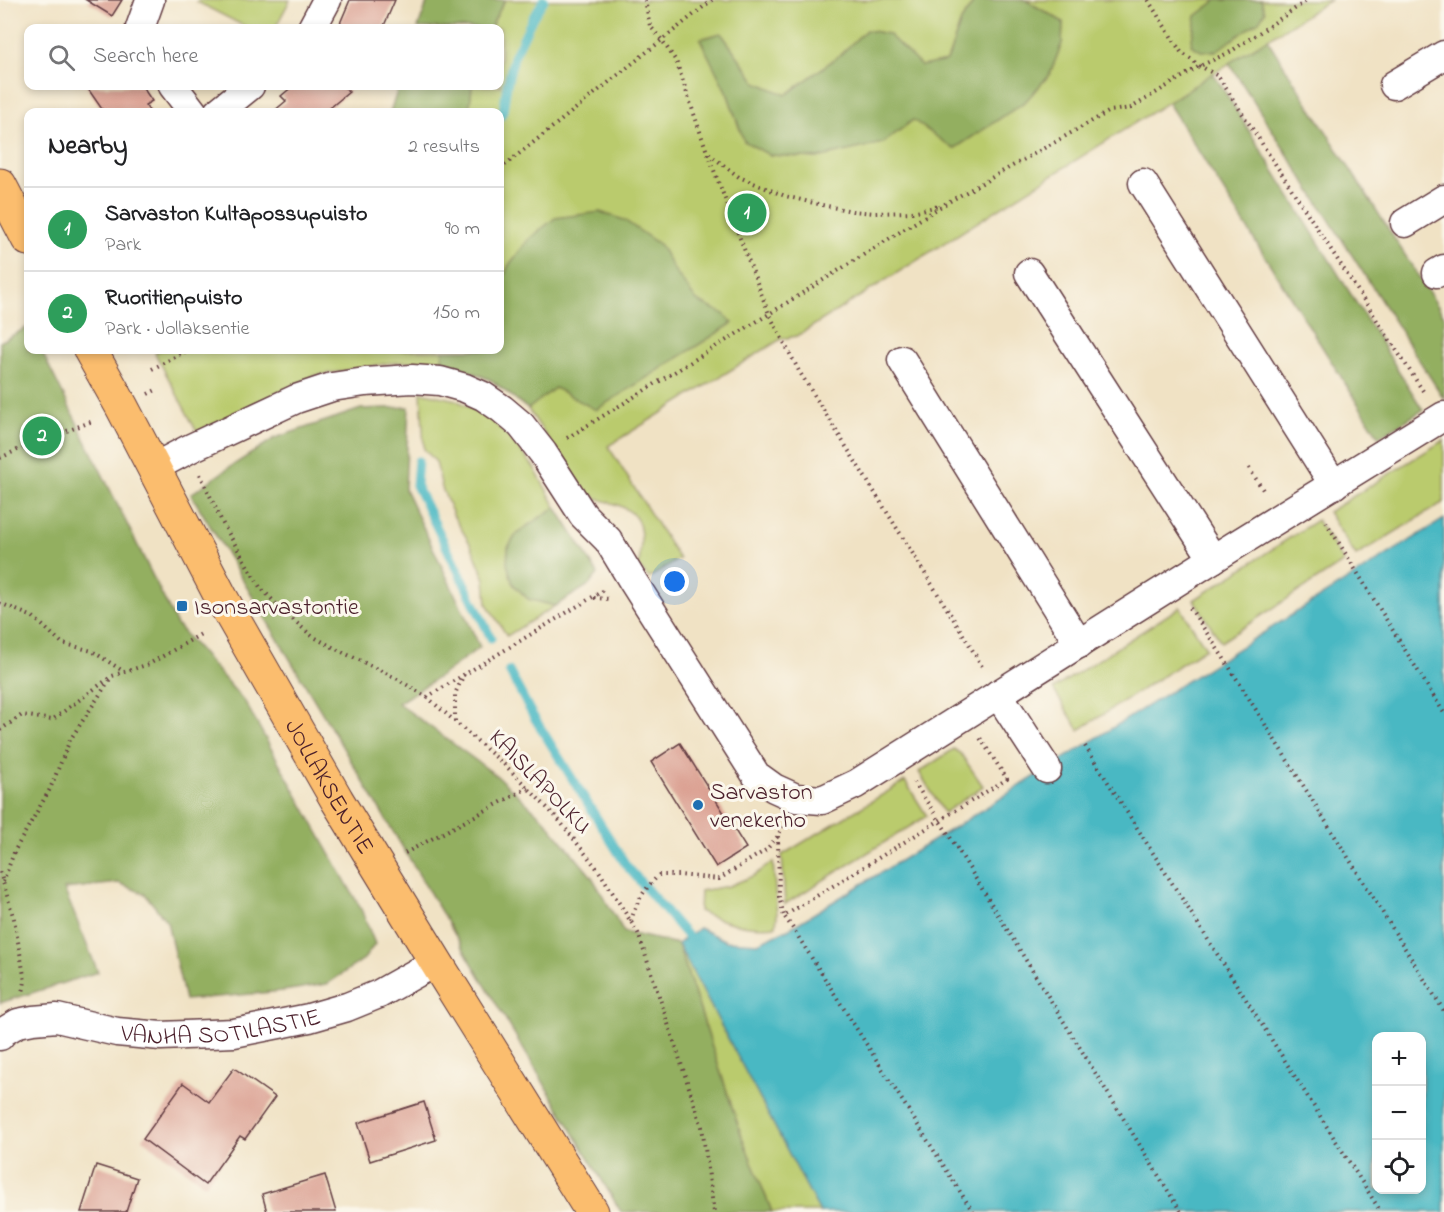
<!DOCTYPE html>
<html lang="en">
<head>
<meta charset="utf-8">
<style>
  body { margin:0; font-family:"Indie Flower",sans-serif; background:#f6f6f6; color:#202124 }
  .controls { position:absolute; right:18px; bottom:18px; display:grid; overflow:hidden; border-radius:12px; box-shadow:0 3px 9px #0003 }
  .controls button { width:54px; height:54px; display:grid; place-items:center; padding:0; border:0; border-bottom:2px solid #e0e0e0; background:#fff; color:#202124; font:30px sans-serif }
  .you { position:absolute; left:675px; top:582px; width:21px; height:21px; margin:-15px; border:4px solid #fff; border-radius:50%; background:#1a73e8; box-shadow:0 0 0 9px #1a73e833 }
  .badge { display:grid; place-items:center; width:39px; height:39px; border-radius:50%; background:#2563eb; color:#fff; font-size:20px; font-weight:700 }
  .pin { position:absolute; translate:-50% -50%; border:3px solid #fff; box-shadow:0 2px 6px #0006 }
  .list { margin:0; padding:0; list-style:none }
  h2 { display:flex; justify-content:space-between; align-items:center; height:78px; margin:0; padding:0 24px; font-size:26px }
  h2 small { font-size:20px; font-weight:400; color:#757577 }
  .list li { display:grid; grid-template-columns:39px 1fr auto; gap:18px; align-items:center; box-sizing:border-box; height:84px; padding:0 24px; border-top:2px solid #e0e0e0 }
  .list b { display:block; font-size:22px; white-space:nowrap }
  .list p { margin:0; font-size:20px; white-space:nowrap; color:#757577 }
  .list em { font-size:20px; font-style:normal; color:#757577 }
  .icon { flex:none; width:33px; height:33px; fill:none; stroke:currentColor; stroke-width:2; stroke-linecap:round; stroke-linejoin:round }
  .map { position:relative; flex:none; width:1444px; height:1212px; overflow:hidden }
  .search { position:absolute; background:#fff; box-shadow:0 3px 9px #0003; left:24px; top:24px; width:480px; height:66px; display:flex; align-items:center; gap:15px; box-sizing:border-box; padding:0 21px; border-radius:12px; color:#757577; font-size:22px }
  .panel { position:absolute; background:#fff; box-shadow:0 3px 9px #0003; left:24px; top:108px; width:480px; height:246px; border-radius:12px }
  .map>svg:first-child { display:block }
  .green { fill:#bacb6d; stroke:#82754c; stroke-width:1.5 }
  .forest { fill:#93af60; stroke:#6e6746; stroke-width:1.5 }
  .water { fill:#4ab8c3; stroke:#4a6c77; stroke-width:1.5; fill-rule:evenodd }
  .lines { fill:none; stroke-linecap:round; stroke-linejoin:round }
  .stream { stroke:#4ab8c3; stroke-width:9 }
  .building { fill:#dba193 }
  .minor-casing { stroke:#633c42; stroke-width:31 }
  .major-casing { stroke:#633c42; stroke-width:35 }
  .path { stroke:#633c42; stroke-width:4; stroke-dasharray:1.5 4.5; stroke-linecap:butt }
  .minor { stroke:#fff; stroke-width:28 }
  .major { stroke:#fbbd6e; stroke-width:33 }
  .poi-dot { fill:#1f6fb2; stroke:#fbf7ec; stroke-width:2 }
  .labels { text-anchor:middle; stroke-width:6; stroke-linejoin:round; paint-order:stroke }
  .poi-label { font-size:24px; fill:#4a1f2b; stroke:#fbf7ec; text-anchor:start }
  .street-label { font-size:24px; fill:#4a1f2b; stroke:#fbf7ec }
</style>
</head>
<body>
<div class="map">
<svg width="1444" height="1212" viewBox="0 0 1444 1212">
  <rect width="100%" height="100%" fill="#fbf7ec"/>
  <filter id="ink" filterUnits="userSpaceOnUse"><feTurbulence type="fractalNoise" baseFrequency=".0167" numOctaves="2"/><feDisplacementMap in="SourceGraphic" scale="12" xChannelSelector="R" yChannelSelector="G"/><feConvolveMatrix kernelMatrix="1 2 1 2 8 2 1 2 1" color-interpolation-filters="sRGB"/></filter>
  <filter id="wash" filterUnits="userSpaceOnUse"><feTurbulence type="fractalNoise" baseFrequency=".008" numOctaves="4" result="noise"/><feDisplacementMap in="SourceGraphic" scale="24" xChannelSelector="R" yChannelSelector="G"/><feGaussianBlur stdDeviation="1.35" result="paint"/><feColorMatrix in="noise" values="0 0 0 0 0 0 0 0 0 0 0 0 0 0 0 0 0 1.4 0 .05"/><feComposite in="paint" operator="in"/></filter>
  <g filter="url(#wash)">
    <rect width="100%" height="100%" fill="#f0e2c4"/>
    <path class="green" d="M198,0H290L275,28H248L197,2Z
      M505,0H975L961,21L947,61L921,67L888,34L866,30L840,55L786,95L756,82L721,33L701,39L728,95L744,141L883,143L913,120L1062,43L1063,22L1025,0H1330L797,336L781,339L608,446L679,559L649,578L639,567C641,538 648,515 615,504C604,501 593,498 584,492L528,409L491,380L442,360L389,363L313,376L197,432L155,353L161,350H500V112H469L472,86H500V28H490Z
      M421,392L456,400L487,416L509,437L533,466L556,507L518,532L528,599L555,606L507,636L487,604L485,579L471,545L454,517L442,488L436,462L424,449Z
      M1444,440V502L1356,556L1328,512Z
      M1317,520L1344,562L1221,642L1194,600Z
      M1180,607L1206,648L1079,730L1053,689Z
      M954,749L961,754L983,786L944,813L919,772Z
      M905,781L927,816L785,904L782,855Z
      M773,862L777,915L776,926C750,929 722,922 699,911L700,891L729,886L753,876Z
      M678,944L820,1212H772L742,1137Z"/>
    <path class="forest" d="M428,0H505L490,28H418Z
      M975,0H1025L1063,22L1062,43L1050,74L1025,102L954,149L913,120L883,143L817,158L769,155L744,141L728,95L700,39L721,33L756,82L786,95L840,55L866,30L888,34L921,66L947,61L961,21Z
      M1217,0H1261L1265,12L1259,21L1216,51H1201L1191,45L1196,16Z
      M1267,39L1444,316V399L1229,63Z
      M1213,73L1423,410L1379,437L1168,103Z
      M399,86H472L469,112H390Z
      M600,212L624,220L660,245L674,270L697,301L724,314L733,323L596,410L555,388L528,409L491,380L442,360L443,350H500V285L509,265L528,240L555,218Z
      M28,327V350H41L177,625L245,702L361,909L375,944L364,959L327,984L283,991L185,1000L167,922L145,894L119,883L64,889L98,972L0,1003V342Z
      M409,407L405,489L480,647L442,675L398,703L497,776L544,819L592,877L624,932L678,944L742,1137L772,1212H621L191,494L230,467L275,438L361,409Z
      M556,507L598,574L589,585L555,606L528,599L513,584L507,564L508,547L518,532Z"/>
    <path class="water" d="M1444,519V1212H820L678,944L699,928L726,941L758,943L792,927L947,832ZM1376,1036H1422V1190H1376Z"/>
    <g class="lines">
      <path class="stream" d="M500,117L503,111L507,85L514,57L533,17L544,0
        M418,461L416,485L491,638
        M509,671L532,714L626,865L688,937"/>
    </g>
    <g id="blocks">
      <path class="building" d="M86,0H122L112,16Z
        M350,0H395L383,28H338Z
        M86,86H142L152,101L145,105L150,112H104Z
        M293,86H343L349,92L325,112H273L286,101L281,96Z
        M680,743L746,848L716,867L651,762Z
        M234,1068L275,1097L245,1139L240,1136L205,1185L143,1139L183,1083L209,1102Z
        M424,1102L436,1140L370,1161L358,1123Z
        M96,1165L137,1178L126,1212H81Z
        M325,1175L336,1212H267L262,1194Z"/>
    </g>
  </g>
  <g filter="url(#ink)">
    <use href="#blocks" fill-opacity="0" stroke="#633c42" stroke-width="1.5"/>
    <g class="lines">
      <defs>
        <g id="minor">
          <path d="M140,28L150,0"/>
          <path d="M312,28L327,0"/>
          <path d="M1394,85L1444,55"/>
          <path d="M173,86L193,112"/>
          <path d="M218,112L250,86"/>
          <path d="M1143,183L1334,485"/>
          <path d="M1405,223L1444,199"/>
          <path d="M1029,273L1213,559"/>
          <path d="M1437,273L1444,269"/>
          <path d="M902,360L1079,644"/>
          <path d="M153,468L189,449L296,399L332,387L365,382L412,379L440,381L465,388L483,396L502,409L521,425L543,453L583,515L608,540L634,583L756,775L774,788L796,798L822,800L856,784L1213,559L1444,416"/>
          <path d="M998,694L1047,769"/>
          <path id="s1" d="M0,1036L3,1032L18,1023L33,1020L57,1018L117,1032L161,1036L234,1033L309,1018L347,1007L379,994L436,962"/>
        </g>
        <g id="major">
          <path d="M0,185L28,239"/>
          <path id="s2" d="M90,350L122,407L222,599L337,800L436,962L592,1212"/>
        </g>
      </defs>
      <use href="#minor" class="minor-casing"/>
      <use href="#major" class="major-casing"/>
      <path class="path" d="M645,0L650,26L662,40L676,61L707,152L769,314L799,371L969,644L984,670
        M1148,0L1181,52L1200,66L1218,76L1425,394
        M709,154L739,177L785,196L822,205L852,211L875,213L912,212L939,206
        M500,169L712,0
        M152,369L188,350
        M148,394L158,389
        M567,438L769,314L943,205L1110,111L1131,108L1200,66L1230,52L1308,0
        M0,458L22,448L93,421
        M1249,468L1265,493
        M200,474L223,524L260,587L285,613L312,636L338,650L394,677L427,697L508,768L528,788L558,819L599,871L638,933L659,996L702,1127L714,1212
        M1326,522L1444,713
        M594,598L610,599
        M0,603L33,617L62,643L92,651L123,671
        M1190,608L1223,657L1444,1011
        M427,697L606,589
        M455,721V694L464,674
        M0,730L22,715L52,720L112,676L149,664L201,634
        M1085,746L1381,1212
        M914,782L947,832L1181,1212
        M778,836L779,897L784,916
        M405,853L528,788
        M0,872L14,919L25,981L23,993
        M3,882L15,850L50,789L70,740L112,676
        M631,921C637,900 644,890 659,875H679L719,879L766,850L778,836L784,823
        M973,1212L792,927L784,916L1007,779L980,738"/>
      <use href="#minor" class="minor"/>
      <use href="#major" class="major"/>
    </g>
  </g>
  <g class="poi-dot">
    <rect x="176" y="600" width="12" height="12" rx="3"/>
    <circle cx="698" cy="805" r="6"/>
  </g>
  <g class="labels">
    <g class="poi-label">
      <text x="194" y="614">Isonsarvastontie</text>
      <text x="710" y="799">Sarvaston<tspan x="710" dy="28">venekerho</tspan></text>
    </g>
    <g class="street-label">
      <text transform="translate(541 781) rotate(46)" y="8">KAISLAPOLKU</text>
      <text dy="8" stroke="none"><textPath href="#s2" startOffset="498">JOLLAKSENTIE</textPath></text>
      <text dy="8" stroke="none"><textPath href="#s1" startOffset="228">VANHA SOTILASTIE</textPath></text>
    </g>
  </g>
</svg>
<div class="controls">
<button>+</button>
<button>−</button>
<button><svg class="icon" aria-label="locate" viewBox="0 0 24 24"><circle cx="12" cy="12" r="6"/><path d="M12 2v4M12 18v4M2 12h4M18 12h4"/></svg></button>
</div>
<div class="you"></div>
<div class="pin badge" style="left:747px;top:213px;background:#2e9e5b">1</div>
<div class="pin badge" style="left:42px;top:436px;background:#2e9e5b">2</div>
<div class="search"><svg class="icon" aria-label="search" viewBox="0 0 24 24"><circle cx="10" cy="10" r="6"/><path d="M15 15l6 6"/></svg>Search here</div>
<section class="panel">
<h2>Nearby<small>2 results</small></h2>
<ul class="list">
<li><span class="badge" style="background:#2e9e5b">1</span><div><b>Sarvaston Kultapossupuisto</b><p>Park</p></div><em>90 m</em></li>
<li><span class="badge" style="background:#2e9e5b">2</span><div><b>Ruoritienpuisto</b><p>Park · Jollaksentie</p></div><em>150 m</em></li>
</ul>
</section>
</div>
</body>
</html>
